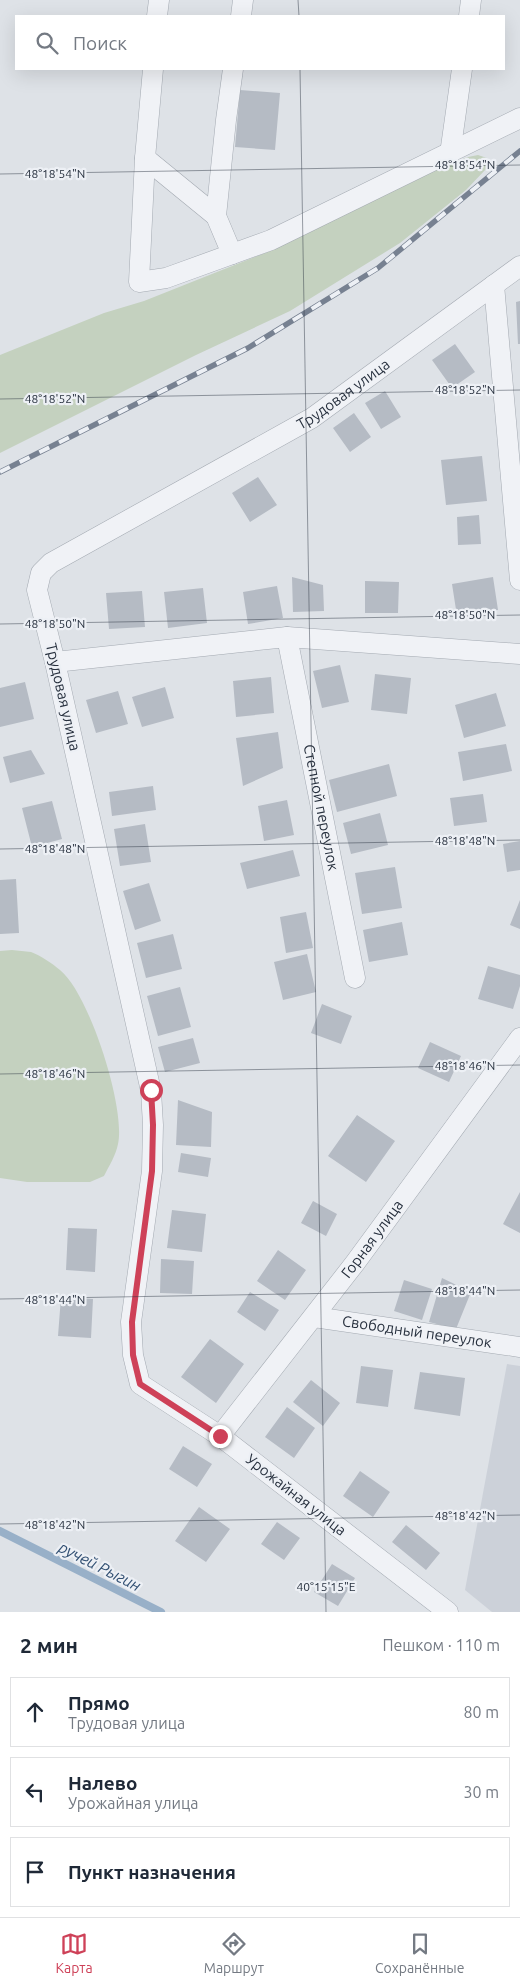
<!DOCTYPE html>
<html lang="ru">
<head>
<meta charset="utf-8">
<style>
  body { margin:0; font-family:Ubuntu,sans-serif; background:#f2f2f3; color:#1f2937 }
  .stop { position:absolute; width:15px; height:15px; margin:-11px; border:4px solid #ce4158; border-radius:50%; background:#fff }
  .stop.end { background:#ce4158; border-color:#fff; box-shadow:0 1px 5px #0008 }
  .list { margin:0; padding:0; list-style:none }
  h2 { display:flex; justify-content:space-between; align-items:center; height:65px; margin:0; padding:0 20px; font-size:21px }
  h2 small { font-size:16px; font-weight:400; color:#747a83 }
  .list li { display:grid; grid-template-columns:32px 1fr auto; gap:15px; align-items:center; box-sizing:border-box; height:70px; margin:0 10px 10px; padding:0 10px; border:1px solid #e0e1e3; border-radius:0px }
  .list b { display:block; font-size:19px; white-space:nowrap }
  .list p { margin:0; font-size:16px; white-space:nowrap; color:#747a83 }
  .list em { font-size:16px; font-style:normal; color:#747a83 }
  .icon { flex:none; width:28px; height:28px; fill:none; stroke:currentColor; stroke-width:2; stroke-linecap:round; stroke-linejoin:round }
  .map { position:relative; flex:none; width:520px; height:1612px; overflow:hidden }
  .search { position:absolute; background:#fff; box-shadow:0 5px 20px #0002; left:15px; right:15px; top:15px; height:55px; display:flex; align-items:center; gap:12px; box-sizing:border-box; padding:0 18px; border-radius:0px; color:#747a83; font-size:19px }
  .sheet { height:305px; background:#fff }
  nav { display:flex; justify-content:space-around; align-items:center; box-sizing:border-box; height:70px; border-top:1px solid #e0e1e3; background:#fff; font-size:14px; color:#747a83 }
  nav a { display:grid; justify-items:center; gap:2px }
  nav .on { color:#ce4158 }
  .map>svg:first-child { display:block }
  .built { fill:#ccd1d9 }
  .green { fill:#c4d1bf }
  .lines { fill:none; stroke-linecap:round; stroke-linejoin:round }
  .stream { stroke:#98b0c8; stroke-width:8 }
  .building { fill:#b5bbc4 }
  .street-casing { stroke:#a3a9b1; stroke-width:21 }
  .street { stroke:#f0f2f6; stroke-width:20 }
  .rail-casing { stroke:#778191; stroke-width:5.5 }
  .rail { stroke:#edf0f5; stroke-width:4; stroke-dasharray:11; stroke-linecap:butt }
  .route { stroke:#ce4158; stroke-width:6 }
  .ticks { fill:none; stroke:#27303e; stroke-width:1; stroke-opacity:0.45 }
  .labels { text-anchor:middle; stroke-width:4.5; stroke-linejoin:round; paint-order:stroke }
  .street-label { font-size:15px; fill:#27303e; stroke:#edf0f5 }
  .water-label { font-size:16px; font-style:italic; fill:#314f72; stroke:#edf0f5 }
  .ticks-label { font-size:12px; text-anchor:middle; fill:#27303e; stroke:#edf0f5; stroke-width:4.5; stroke-linejoin:round; paint-order:stroke }
</style>
</head>
<body>
<div class="map">
<svg width="520" height="1612" viewBox="0 0 520 1612">
  <rect width="100%" height="100%" fill="#dee2e7"/>
  <path class="built" d="M507,1364L520,1366V1612H492L465,1590Z"/>
  <path class="green" d="M478,155L487,158V168L466,190L400,243L290,311L196,355L0,453V355L104,313L144,301L270,251L442,167L468,157Z
    M12,950C18,951 25,951 31,952C40,955 53,964 60,970C89,993 126,1108 118,1144C116,1155 109,1166 104,1176L90,1182H27L0,1178V951Z"/>
  <g class="lines">
    <path class="stream" d="M0,1531L161,1612"/>
  </g>
  <path class="building" d="M240,90L280,93L275,150L235,147Z
    M520,301V344H518L516,302Z
    M455,344L475,372L452,388L432,360Z
    M385,391L401,417L381,429L365,403Z
    M354,413L371,437L350,452L333,428Z
    M482,456L487,501L446,505L441,460Z
    M258,477L277,505L250,522L232,493Z
    M479,515L481,544L458,545L457,517Z
    M292,577L323,585L324,611L293,612Z
    M493,577L498,610L457,616L452,584Z
    M365,581L399,582L398,613H365Z
    M277,586L283,618L248,624L243,592Z
    M203,588L207,623L168,628L164,592Z
    M142,591L145,627L109,629L106,593Z
    M340,665L349,702L322,708L313,671Z
    M375,674L411,678L407,714L371,710Z
    M271,677L274,713L236,717L233,681Z
    M25,682L34,719L0,727V688Z
    M165,687L174,718L142,727L132,697Z
    M118,691L128,724L96,733L86,700Z
    M496,693L506,726L464,738L455,705Z
    M278,732L283,768L243,786L236,738Z
    M506,744L512,771L463,781L458,752Z
    M31,750L45,774L10,783L3,757Z
    M389,764L397,796L337,812L329,780Z
    M153,786L156,810L112,816L109,792Z
    M483,794L487,822L454,826L450,798Z
    M287,800L294,835L264,841L258,806Z
    M52,801L62,839L32,847L22,808Z
    M380,813L388,845L351,854L343,823Z
    M145,824L151,862L120,866L114,829Z
    M520,841V870L507,872L503,844Z
    M293,850L300,876L247,889L240,863Z
    M395,867L402,908L362,914L355,873Z
    M16,879L19,933L0,934V880Z
    M149,883L161,921L135,930L123,891Z
    M520,900V929L510,925Z
    M306,912L313,948L286,953L280,917Z
    M402,922L408,955L369,962L363,930Z
    M173,934L182,969L146,978L137,943Z
    M307,954L316,992L283,1000L274,962Z
    M488,966L520,975V986L513,1009L478,999Z
    M180,987L191,1027L158,1036L147,996Z
    M322,1004L352,1016L341,1044L311,1033Z
    M193,1038L200,1063L165,1072L158,1047Z
    M430,1042L461,1056L449,1082L418,1068Z
    M178,1100L212,1112L211,1147L176,1145Z
    M357,1115L395,1141L366,1182L328,1156Z
    M181,1153L211,1158L208,1177L178,1172Z
    M520,1192V1233L503,1224Z
    M313,1201L337,1214L326,1236L301,1223Z
    M172,1210L206,1214L202,1252L167,1248Z
    M68,1228L97,1229L95,1272L66,1270Z
    M278,1250L306,1270L285,1300L257,1281Z
    M161,1259L194,1261L192,1294L160,1293Z
    M442,1278L471,1292L456,1329L429,1322Z
    M404,1280L432,1289L422,1320L394,1311Z
    M250,1292L279,1310L265,1331L237,1312Z
    M61,1297L93,1299L91,1338L58,1336Z
    M210,1339L244,1364L216,1403L181,1377Z
    M361,1366L393,1370L388,1407L356,1403Z
    M420,1372L465,1378L460,1416L414,1409Z
    M311,1380L340,1403L323,1426L293,1402Z
    M287,1407L315,1428L294,1458L265,1437Z
    M183,1446L212,1464L197,1487L169,1469Z
    M360,1471L390,1492L373,1517L343,1496Z
    M199,1507L230,1529L206,1562L175,1541Z
    M277,1522L300,1538L284,1560L261,1544Z
    M406,1525L440,1553L426,1570L392,1542Z
    M332,1564L355,1578L338,1606L314,1592Z"/>
  <g class="lines">
    <defs>
      <g id="street">
        <path d="M157,16L159,0"/>
        <path d="M241,16L243,0"/>
        <path d="M469,16L471,0"/>
        <path d="M153,69L145,158L139,282L166,278L271,240L520,118"/>
        <path d="M450,154L462,69"/>
        <path d="M145,158L216,216"/>
        <path d="M232,254L216,216L226,120L233,69"/>
        <path d="M494,285L520,580"/>
        <path id="s1" d="M287,637L355,978"/>
        <path d="M55,662L287,637L520,654"/>
        <path id="s2" d="M314,1317L520,1347"/>
        <path id="s3" d="M220,1436L355,1263L520,1038"/>
        <path id="s4" d="M448,1612L220,1436L140,1384L133,1355L131,1322L152,1171L153,1125L151,1091L55,662L37,590L41,573L51,563L312,418L520,266"/>
      </g>
    </defs>
    <use href="#street" class="street-casing"/>
    <use href="#street" class="street"/>
    <defs>
      <path id="rail" d="M0,472L248,348L378,268L520,151"/>
    </defs>
    <use href="#rail" class="rail-casing"/>
    <use href="#rail" class="rail"/>
  </g>
  <g class="lines">
    <path class="route" d="M151,1090L153,1125L152,1171L132,1322L133,1355L140,1384L220,1436"/>
  </g>
  <path class="ticks" d="M298,0L299,16M300,69L326,1612M0,174L520,165M0,399L520,390M0,624L520,615M0,849L520,840M0,1074L520,1065M0,1299L520,1290M0,1524L520,1515"/>
  <g class="labels">
    <g class="street-label">
      <text dy="5" stroke="none"><textPath href="#s4" startOffset="1562">Трудовая улица</textPath></text>
      <text transform="translate(63 697) rotate(77)" y="5">Трудовая улица</text>
      <text dy="5" stroke="none"><textPath href="#s1" startOffset="174">Степной переулок</textPath></text>
      <text dy="5" stroke="none"><textPath href="#s3" startOffset="249">Горная улица</textPath></text>
      <text dy="5" stroke="none"><textPath href="#s2" startOffset="104">Свободный переулок</textPath></text>
      <text transform="translate(296 1495) rotate(38)" y="5">Урожайная улица</text>
    </g>
    <g class="water-label">
      <text transform="translate(100 1566) rotate(27)" y="6">ручей Рыгин</text>
    </g>
  </g>
  <g class="ticks-label">
    <text x="465" y="169">48°18'54"N</text>
    <text x="55" y="178">48°18'54"N</text>
    <text x="465" y="394">48°18'52"N</text>
    <text x="55" y="403">48°18'52"N</text>
    <text x="465" y="619">48°18'50"N</text>
    <text x="55" y="628">48°18'50"N</text>
    <text x="465" y="845">48°18'48"N</text>
    <text x="55" y="853">48°18'48"N</text>
    <text x="465" y="1070">48°18'46"N</text>
    <text x="55" y="1078">48°18'46"N</text>
    <text x="465" y="1295">48°18'44"N</text>
    <text x="55" y="1304">48°18'44"N</text>
    <text x="465" y="1520">48°18'42"N</text>
    <text x="55" y="1529">48°18'42"N</text>
    <text x="326" y="1591">40°15'15"E</text>
  </g>
</svg>
<div class="stop" style="left:151px;top:1090px"></div>
<div class="stop end" style="left:220px;top:1436px"></div>
<div class="search"><svg class="icon" aria-label="search" viewBox="0 0 24 24"><circle cx="10" cy="10" r="6"/><path d="M15 15l6 6"/></svg>Поиск</div>
</div>
<section class="sheet">
<h2>2 мин<small>Пешком · 110 m</small></h2>
<ul class="list">
<li><svg class="icon" aria-label="ahead" viewBox="0 0 24 24"><path d="M12 20V5M6 11l6-6 6 6"/></svg><div><b>Прямо</b><p>Трудовая улица</p></div><em>80 m</em></li>
<li><svg class="icon" aria-label="left" viewBox="0 0 24 24"><path d="M17 20v-9H6M10 6l-5 5 5 5"/></svg><div><b>Налево</b><p>Урожайная улица</p></div><em>30 m</em></li>
<li><svg class="icon" aria-label="arrive" viewBox="0 0 24 24"><path d="M6 21V4h12l-3 4 3 4H6"/></svg><div><b>Пункт назначения</b></div></li>
</ul>
</section>
<nav>
<a class="on"><svg class="icon" aria-label="map" viewBox="0 0 24 24"><path d="M3 6l6-2 6 2 6-2v14l-6 2-6-2-6 2zM9 4v14M15 6v14"/></svg>Карта</a>
<a><svg class="icon" aria-label="directions" viewBox="0 0 24 24"><path d="M12 3l9 9-9 9-9-9zM9 14v-3h6M13 9l2 2-2 2"/></svg>Маршрут</a>
<a><svg class="icon" aria-label="saved" viewBox="0 0 24 24"><path d="M7 4h10v16l-5-4-5 4z"/></svg>Сохранённые</a>
</nav>
</body>
</html>
